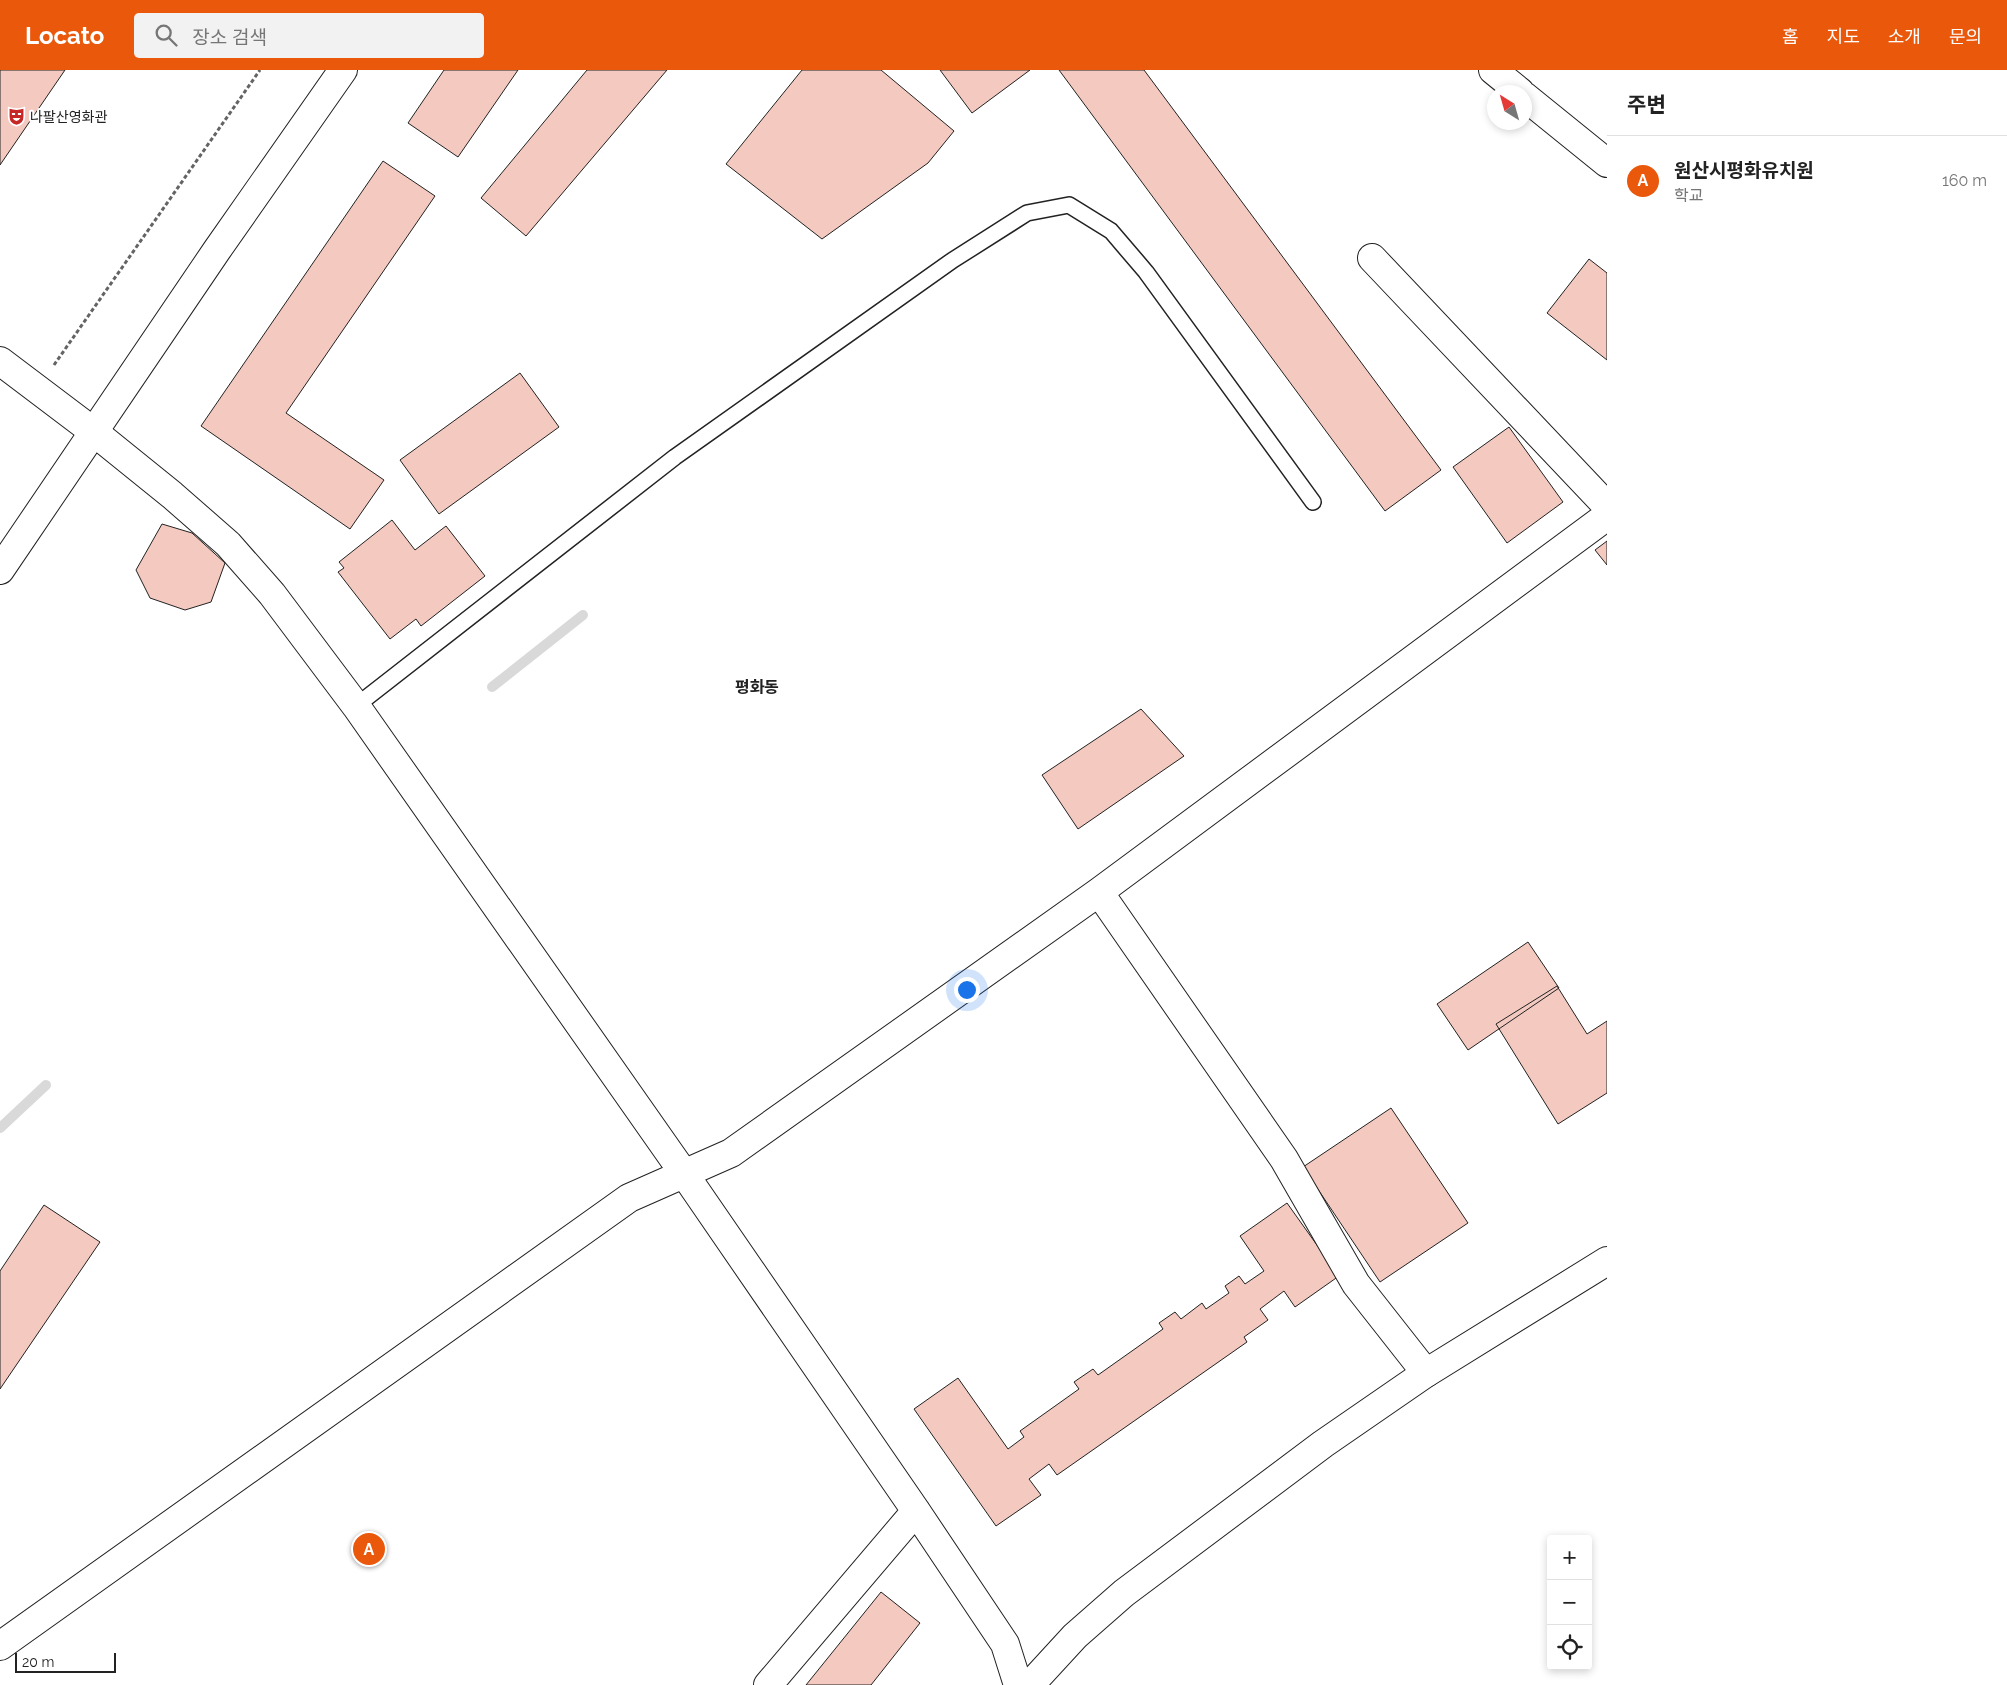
<!DOCTYPE html>
<html lang="ko">
<head>
<meta charset="utf-8">
<style>
  body { margin:0; font-family:Raleway,"Noto Sans KR",sans-serif; background:#f2f2f2; color:#222 }
  .controls { position:absolute; right:15px; bottom:15px; display:grid; overflow:hidden; border-radius:5px; box-shadow:0 2px 8px #0003 }
  .controls button { width:45px; height:45px; display:grid; place-items:center; padding:0; border:0; border-bottom:1px solid #e0e0e0; background:#fff; color:#222; font:25px sans-serif }
  .compass { position:absolute; left:1487px; top:15px; width:45px; height:45px; border-radius:50%; background:#fff; box-shadow:0 2px 8px #0003; rotate:323deg }
  .scale { position:absolute; left:15px; bottom:12px; width:101px; box-sizing:border-box; padding-left:5px; border:2px solid #222; border-top:0; font-size:14px; line-height:18px; white-space:nowrap; color:#222; -webkit-text-stroke:4px #fff; paint-order:stroke }
  .you { position:absolute; left:966px; top:919px; width:18px; height:18px; margin:-12px; border:4px solid #fff; border-radius:50%; background:#1a73e8; box-shadow:0 0 0 8px #1a73e833 }
  .badge { display:grid; place-items:center; width:32px; height:32px; border-radius:50%; background:#ea580c; color:#fff; font-size:16px; font-weight:700 }
  .pin { position:absolute; translate:-50% -50%; border:2px solid #fff; box-shadow:0 1px 5px #0006 }
  .list { margin:0; padding:0; list-style:none }
  h2 { display:flex; justify-content:space-between; align-items:center; height:65px; margin:0; padding:0 20px; font-size:21px }
  h2 small { font-size:16px; font-weight:400; color:#767676 }
  .list li { display:grid; grid-template-columns:32px 1fr auto; gap:15px; align-items:center; box-sizing:border-box; height:90px; padding:0 20px; border-top:1px solid #e0e0e0 }
  .list b { display:block; font-size:19px; white-space:nowrap }
  .list p { margin:0; font-size:16px; white-space:nowrap; color:#767676 }
  .list em { font-size:16px; font-style:normal; color:#767676 }
  .icon { flex:none; width:28px; height:28px; fill:none; stroke:currentColor; stroke-width:2; stroke-linecap:round; stroke-linejoin:round }
  .map { position:relative; flex:none; width:1607px; height:1615px; overflow:hidden }
  header { display:flex; align-items:center; gap:30px; box-sizing:border-box; height:70px; padding:0 25px; background:#ea580c; color:#fff }
  header strong { font-size:24px }
  nav { display:flex; gap:28px; margin-inline-start:auto; font-size:18px }
  .search { width:350px; height:45px; background:#f2f2f2; display:flex; align-items:center; gap:12px; box-sizing:border-box; padding:0 18px; border-radius:5px; color:#767676; font-size:19px }
  main { display:flex }
  aside { flex:1; background:#fff }
  .map>svg:first-child { display:block }
  .lines { fill:none; stroke-linecap:round; stroke-linejoin:round }
  .stream { stroke:#d9d9d9; stroke-width:10 }
  .building { fill:#f3c9c0; stroke:#222 }
  .lane-casing { stroke:#222; stroke-width:18 }
  .street-casing { stroke:#222; stroke-width:30 }
  .secondary-casing { stroke:#222; stroke-width:30 }
  .highway-casing { stroke:#222; stroke-width:30 }
  .path { stroke:#646464; stroke-width:3; stroke-dasharray:4 2.5; stroke-linecap:butt }
  .lane { stroke:#fff; stroke-width:15 }
  .street { stroke:#fff; stroke-width:28 }
  .secondary { stroke:#fff; stroke-width:28 }
  .highway { stroke:#fff; stroke-width:28 }
  .labels { text-anchor:middle; stroke-width:4; stroke-linejoin:round; paint-order:stroke }
  .poi-label { font-size:14px; fill:#222; stroke:#fff; text-anchor:start }
  .quarter-label { font-size:16px; font-weight:bold; fill:#222; stroke:#fff }
</style>
</head>
<body>
<header>
<strong>Locato</strong>
<div class="search"><svg class="icon" aria-label="search" viewBox="0 0 24 24"><circle cx="10" cy="10" r="6"/><path d="M15 15l6 6"/></svg>장소 검색</div>
<nav><a>홈</a><a>지도</a><a>소개</a><a>문의</a></nav>
</header>
<main>
<div class="map">
<svg width="1607" height="1615" viewBox="0 0 1607 1615">
  <rect width="100%" height="100%" fill="#fff"/>
  <g class="lines">
    <path class="stream" d="M492,617L583,545
      M0,1058L46,1015"/>
  </g>
  <path class="building" d="M0,0H65L0,95Z
    M444,0H518L458,87L408,53Z
    M587,0H667L526,166L481,128Z
    M802,0H881L954,61L928,93L822,169L726,94Z
    M940,0H1030L972,43Z
    M1059,0H1144L1441,400L1385,441Z
    M383,91L435,126L286,343L384,410L350,459L201,356Z
    M1589,189L1607,203V290L1547,243Z
    M520,303L559,357L439,444L400,390Z
    M1509,357L1563,432L1507,473L1453,397Z
    M392,450L415,480L446,456L485,506L421,556L416,549L390,569L338,502L344,498L339,492Z
    M162,454L192,463L225,493L211,532L185,540L150,528L136,500Z
    M1607,471V495L1595,480Z
    M1141,639L1184,686L1078,759L1042,705Z
    M1528,872L1559,918L1468,980L1437,934Z
    M1557,916L1587,964L1607,951V1023L1558,1054L1496,954Z
    M1391,1038L1468,1153L1380,1212L1303,1097Z
    M1287,1133L1339,1206L1295,1237L1284,1221L1260,1239L1268,1250L1244,1267L1247,1272L1057,1405L1049,1394L1029,1409L1041,1425L996,1456L914,1339L958,1308L1008,1379L1024,1367L1020,1361L1079,1319L1074,1312L1093,1299L1098,1305L1163,1259L1159,1253L1175,1242L1181,1249L1202,1233L1206,1239L1229,1223L1225,1216L1239,1206L1245,1214L1264,1201L1240,1166Z
    M44,1135L100,1172L0,1319V1201Z
    M881,1522L920,1553L871,1615H806Z"/>
  <g class="lines">
    <defs>
      <path id="lane" d="M356,636L675,387L953,190L1027,143L1069,135L1111,161L1146,202L1313,432"/>
      <path id="street" d="M1372,188L1607,436
        M0,291L94,362L172,425L228,474L272,524L356,636L685,1105L916,1441L1005,1574L1018,1615
        M1099,822L1284,1089L1356,1214L1426,1303
        M0,1576L629,1128L731,1083L1099,822L1607,446
        M768,1615L916,1441"/>
      <path id="secondary" d="M1493,0L1520,22
        M1524,26L1607,93
        M0,500L217,180L343,0"/>
      <path id="highway" d="M1030,1615L1075,1566L1124,1523L1323,1374L1426,1303L1607,1191"/>
    </defs>
    <use href="#lane" class="lane-casing"/>
    <use href="#street" class="street-casing"/>
    <use href="#secondary" class="secondary-casing"/>
    <use href="#highway" class="highway-casing"/>
    <path class="path" d="M54,295L260,0"/>
    <use href="#lane" class="lane"/>
    <use href="#street" class="street"/>
    <use href="#secondary" class="secondary"/>
    <use href="#highway" class="highway"/>
  </g>
  <defs>
    <symbol id="theatre-bare" viewBox="-9 -9 18 18"><path d="M-5-5.5Q0-4 5-5.5V0Q5 5 0 6Q-5 5-5 0ZM-3.3-2.5H-1v1.5H-3.3ZM1-2.5H3.3v1.5H1ZM-2.8 1Q0 5.5 2.8 1Z" fill="#c62828" stroke="#fff" stroke-width="2.5" paint-order="stroke"/></symbol>
  </defs>
  <g fill-rule="evenodd">
    <use href="#theatre-bare" x="4" y="34" width="25" height="25"/>
  </g>
  <g class="labels">
    <g class="poi-label">
      <text x="30" y="52">나팔산영화관</text>
    </g>
    <g class="quarter-label">
      <text x="757" y="623">평화동</text>
    </g>
  </g>
</svg>
<div class="controls">
<button>+</button>
<button>−</button>
<button><svg class="icon" aria-label="locate" viewBox="0 0 24 24"><circle cx="12" cy="12" r="6"/><path d="M12 2v4M12 18v4M2 12h4M18 12h4"/></svg></button>
</div>
<svg class="compass" viewBox="-18 -18 36 36"><path d="M0-13l5 13h-10z" fill="#e53935"/><path d="M0 13l5-13h-10z" fill="#767676"/></svg>
<div class="scale">20 m</div>
<div class="you"></div>
<div class="pin badge" style="left:369px;top:1479px">A</div>
</div>
<aside>
<h2>주변<small></small></h2>
<ul class="list">
<li><span class="badge">A</span><div><b>원산시평화유치원</b><p>학교</p></div><em>160 m</em></li>
</ul>
</aside>
</main>
</body>
</html>
